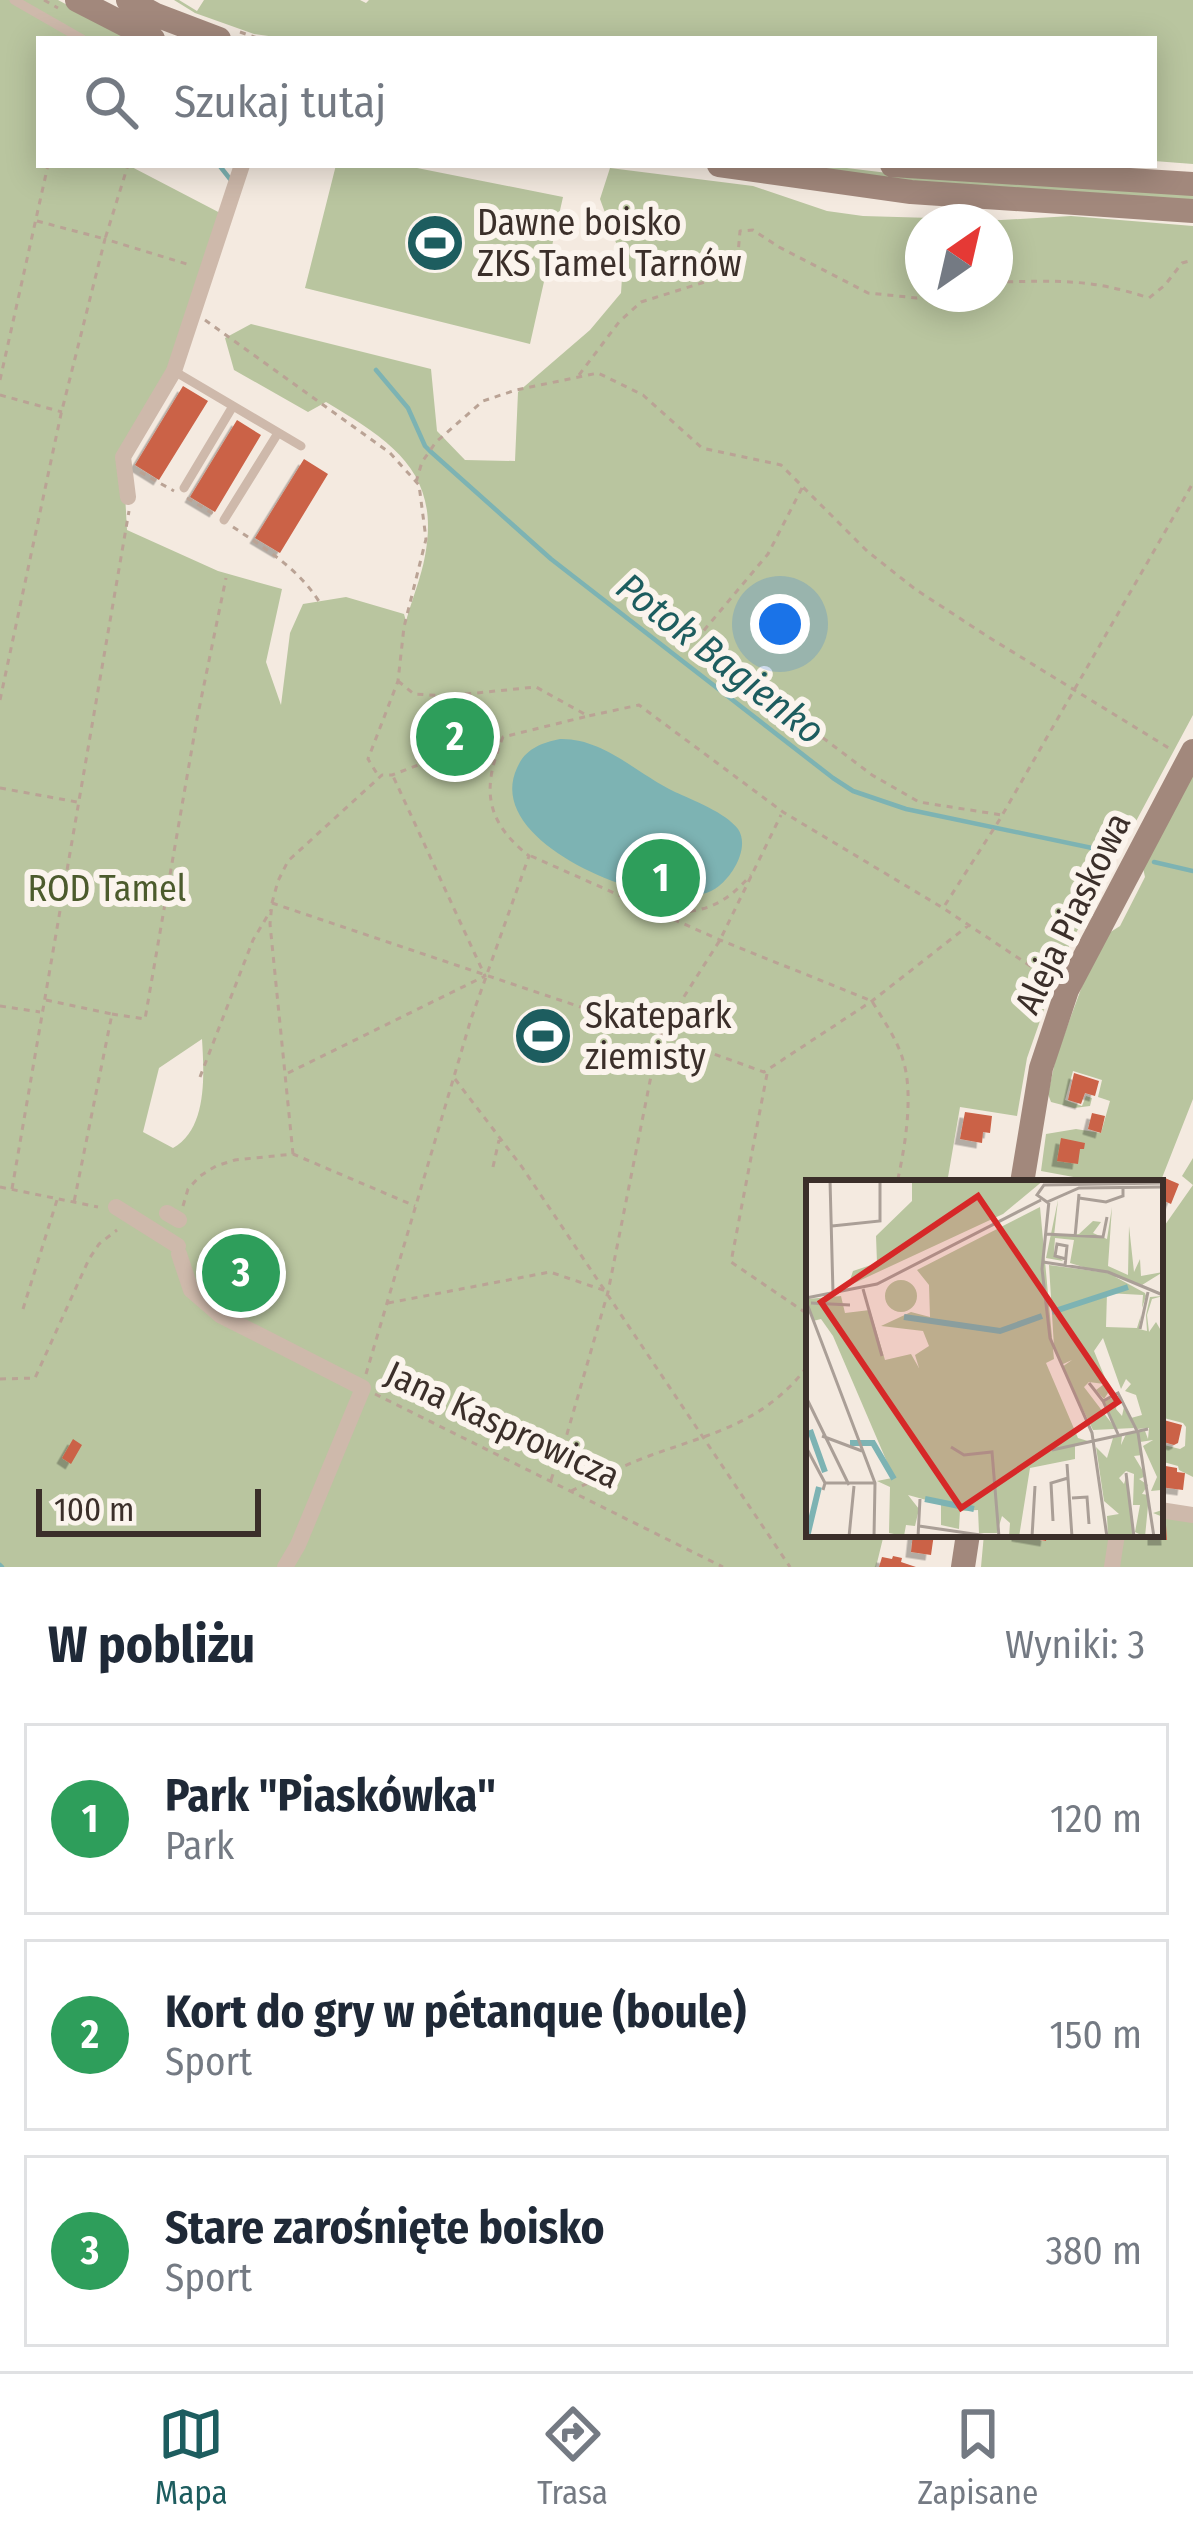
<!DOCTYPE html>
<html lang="pl">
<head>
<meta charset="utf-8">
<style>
  body { margin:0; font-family:"Fira Sans Condensed",sans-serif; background:#f6f6f7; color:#1f2937 }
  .compass { position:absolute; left:905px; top:204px; width:108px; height:108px; border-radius:50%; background:#fff; box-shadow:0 6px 30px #0003; rotate:34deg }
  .scale { position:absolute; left:36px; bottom:30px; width:225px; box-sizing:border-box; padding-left:12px; border:6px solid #3b2f2a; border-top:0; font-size:33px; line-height:42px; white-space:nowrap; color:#3b2f2a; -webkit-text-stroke:9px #fbf4ed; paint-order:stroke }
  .you { position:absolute; left:780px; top:624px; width:42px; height:42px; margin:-30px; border:9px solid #fff; border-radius:50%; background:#1a73e8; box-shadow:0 0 0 18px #1a73e833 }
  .badge { display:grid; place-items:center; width:78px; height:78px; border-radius:50%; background:#1d5d5f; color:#fff; font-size:39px; font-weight:700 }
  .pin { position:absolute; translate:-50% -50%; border:6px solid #fff; box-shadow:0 3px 12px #0006 }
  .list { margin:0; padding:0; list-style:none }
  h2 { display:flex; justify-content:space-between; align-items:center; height:156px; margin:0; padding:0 48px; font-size:51px }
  h2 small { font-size:39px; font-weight:400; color:#747a83 }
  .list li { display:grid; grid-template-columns:78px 1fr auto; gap:36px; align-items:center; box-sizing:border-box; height:192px; margin:0 24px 24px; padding:0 24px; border:3px solid #e0e1e3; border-radius:0px }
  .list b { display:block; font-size:45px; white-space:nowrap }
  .list p { margin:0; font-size:39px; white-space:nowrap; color:#747a83 }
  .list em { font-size:39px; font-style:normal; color:#747a83 }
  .icon { flex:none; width:66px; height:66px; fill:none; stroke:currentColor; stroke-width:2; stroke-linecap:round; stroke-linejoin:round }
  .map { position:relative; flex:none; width:1193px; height:1567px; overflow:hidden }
  .search { position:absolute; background:#fff; box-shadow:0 6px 30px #0003; left:36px; right:36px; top:36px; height:132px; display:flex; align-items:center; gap:30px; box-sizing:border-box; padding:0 42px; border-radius:0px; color:#747a83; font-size:45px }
  .sheet { height:804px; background:#fff }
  nav { display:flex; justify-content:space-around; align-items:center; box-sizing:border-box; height:168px; border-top:3px solid #e0e1e3; background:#fff; font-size:33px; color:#747a83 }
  nav a { display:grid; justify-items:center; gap:6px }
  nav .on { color:#1d5d5f }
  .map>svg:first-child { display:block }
  .green { fill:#b9c59f; fill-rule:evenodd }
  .water { fill:#7db3b3 }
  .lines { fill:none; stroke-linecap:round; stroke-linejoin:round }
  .stream { stroke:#7db3b3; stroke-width:4.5 }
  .building { fill:#cb6247; filter:url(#shadow) }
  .path { stroke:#baa395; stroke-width:3; stroke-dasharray:6 6; stroke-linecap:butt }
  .lane { stroke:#ceb9ab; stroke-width:9 }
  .street { stroke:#ceb9ab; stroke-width:16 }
  .secondary { stroke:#a2887c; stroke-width:24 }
  .labels { text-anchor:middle; stroke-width:12; stroke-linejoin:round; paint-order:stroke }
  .poi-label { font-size:36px; fill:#3b2f2a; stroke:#fbf4ed; text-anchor:start }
  .park-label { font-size:36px; fill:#4c5b2d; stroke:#fbf4ed }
  .street-label { font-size:36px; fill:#3b2f2a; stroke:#fbf4ed }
  .water-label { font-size:39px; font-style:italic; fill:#1d5d5f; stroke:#fbf4ed }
  .inset-river { fill:none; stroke:#7db3b3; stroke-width:6 }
  .inset-road { fill:none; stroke:#aa9f97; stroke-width:3 }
  .view { fill:#d62828; fill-opacity:0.15; stroke:#d62828; stroke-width:6 }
  .inset-edge { fill:none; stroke:#3b2f2a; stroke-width:6 }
</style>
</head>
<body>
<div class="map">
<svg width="1193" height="1567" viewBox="0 0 1193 1567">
  <defs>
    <filter id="shadow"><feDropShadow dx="-5.5" dy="5.5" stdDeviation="0" flood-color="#0004"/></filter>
  </defs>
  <rect width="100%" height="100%" fill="#f4eae0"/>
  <path class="green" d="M0,0H58L124,35L123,39H39V165H128L224,215L176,371L123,457L127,530L218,571L282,589L266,662L281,705L290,633L303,604L346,597L404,614L406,621C412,599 421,578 425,556C441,472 391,441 326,402L308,412L234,370L225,338L251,324L431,369L437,431L465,460L515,461L518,392L590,330L621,293L623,262L600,199L610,168L753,186L827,211L863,216L1001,220L1071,216L1193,226V715L1061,961L1027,1058L1017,1116L960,1107L947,1183H809V1534H884L876,1567H0ZM923,222H995V294H923ZM202,1039C204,1073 208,1129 173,1148L143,1132L159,1068Z
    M174,0H179L197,11L204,0H360L366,3L369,0H1193V164L1154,161V39H290L254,34L195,13Z
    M336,165H402L563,197L530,344L305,288Z
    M769,165H822L896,174L1193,195V203L980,189Z
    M1193,774V1099L1160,1183H1106L1041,1171L1046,1134L1076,1129L1101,1133L1110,1101L1098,1097L1102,1080L1073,1071L1065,1100L1082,1106L1086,1096L1092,1098L1090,1106L1074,1108L1051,1102L1048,1094L1056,1057L1085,978L1109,933L1120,926L1145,877L1143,868Z
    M1193,1158V1477L1179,1470L1178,1466L1160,1461V1444L1180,1449L1185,1446L1186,1427L1183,1423L1160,1417V1232L1193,1185L1182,1176Z
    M1160,1516L1193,1520V1567H1117L1122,1534H1160Z
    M984,1534H1022V1537L1045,1541L1047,1534H1110L1105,1567H981Z"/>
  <path class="water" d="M560,739C604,738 637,774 675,792C693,800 726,813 738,829C750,847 733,875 719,886C709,894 697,896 684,896C631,899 484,839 517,768C525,749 541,743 560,739Z"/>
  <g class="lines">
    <path class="stream" d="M219,165L230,179
      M376,370L408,408L425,446L430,451L551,559L833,778L853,791L906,809L1116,853
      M1154,862L1193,871
      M0,1565L2,1567"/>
  </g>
  <path class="building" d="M183,386L208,401L159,480L135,465Z
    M237,420L261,435L215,512L190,497Z
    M304,459L328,474L280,553L255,538Z
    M1074,1073L1099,1081L1095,1096L1085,1093L1081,1104L1068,1100Z
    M965,1112L992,1116L990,1133L983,1132L982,1143L960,1139Z
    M1092,1113L1105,1116L1101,1133L1088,1129Z
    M1061,1138L1085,1143L1084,1149H1080L1078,1164L1057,1161Z
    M1165,1178L1179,1184L1171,1204L1160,1199V1188Z
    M1160,1419L1182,1425L1178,1443L1174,1445L1160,1441Z
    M73,1439L82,1445L71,1464L62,1458Z
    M1160,1465L1177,1468V1472L1185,1473L1183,1490L1160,1487Z
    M1166,1525L1167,1540H1153V1534H1160V1526Z
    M913,1534H934L931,1555L911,1552Z
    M1017,1534H1047L1046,1541L1017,1536Z
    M893,1556L902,1558L901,1562L916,1567H879L882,1557L892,1559Z"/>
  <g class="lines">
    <path class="path" d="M44,0L58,8
      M240,32L260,39
      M37,221L105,239L128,165
      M995,282C1057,281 1089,278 1149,298L1165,285L1182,263L1193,260
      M205,320L390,453L419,485L426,539L404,627L398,681L368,759L379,777
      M579,375L619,322L641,302L724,276L738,254L740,231L753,230L779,247L868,293L917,298L939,294
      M0,380L48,165
      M0,395L62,412
      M140,472L174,491
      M416,482L422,462L436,442L483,401L516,390L598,373L643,395L702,448L781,465L867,551L915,589L990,638L1172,750
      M802,488L768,554L695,641L872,775L919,802L1002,815
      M187,498L215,515
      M233,527C266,549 299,569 320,603
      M398,681L414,694L446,696L536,687L588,716L639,705L783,812L943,908L1050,979
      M0,700L61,414L105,239L190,265
      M0,788L77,802
      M531,856L720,940L872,1001C883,1020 897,1039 903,1060C914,1094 905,1148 897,1183
      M272,903L622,1021L764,1072L872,1001L969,925
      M945,905L1000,819L1193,483
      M666,914C707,911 723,906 751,875
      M46,1000L112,1014L74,1202
      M0,1006L40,1012
      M112,1014L145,1019L197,719L226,578
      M288,1073L485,976L393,776
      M767,1074L731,1262L809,1315
      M200,1077L253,940L271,910
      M455,1079L522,1167L790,1567
      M293,1154L270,924L272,903L278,881L288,861L382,775H392L468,746L501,738
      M493,1167L499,1140
      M0,1187L98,1207
      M12,1189L129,511
      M183,1206L188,1189L200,1176L216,1166L235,1160L293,1154L415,1206
      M388,1303L550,1272L606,1291
      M23,1309L57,1200
      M366,1374L471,1019L529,856C484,820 482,788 503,737L588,716
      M0,1379L35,1378L89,1259L99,1244L117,1230
      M375,1394L723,1567
      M551,1480L567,1434L608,1292L659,1036L720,940L781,815
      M571,1491C597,1479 622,1466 649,1456C712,1433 766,1423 809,1364"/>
    <path class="lane" d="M14,0L82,39
      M174,371L301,446
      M184,488L233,406
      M224,520L278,433"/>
    <path class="street" d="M128,497L123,457L174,371L242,165
      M116,1207L178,1246
      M167,1213L179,1220
      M179,1254L191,1290L220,1315L363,1388L298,1545L285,1567
      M1160,1510L1193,1515
      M1112,1567L1117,1534"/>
    <path class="secondary" d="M77,0L153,39
      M128,0L156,15L219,39
      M719,165L911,192L1193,211
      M892,165L1193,184
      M1022,1183L1041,1068L1067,990L1193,751
      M963,1567L968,1534"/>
  </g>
  <defs>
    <symbol id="stadium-disc" viewBox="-11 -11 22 22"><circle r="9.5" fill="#1d5d5f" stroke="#fbf4ed"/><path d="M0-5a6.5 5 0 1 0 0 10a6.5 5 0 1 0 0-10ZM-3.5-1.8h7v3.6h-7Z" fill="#fff"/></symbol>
  </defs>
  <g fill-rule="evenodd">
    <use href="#stadium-disc" x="402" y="210" width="66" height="66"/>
    <use href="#stadium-disc" x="510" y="1003" width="66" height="66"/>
  </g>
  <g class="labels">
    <g class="poi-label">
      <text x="477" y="235">Dawne boisko<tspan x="477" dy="41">ZKS Tamel Tarnów</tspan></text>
      <text x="585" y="1028">Skatepark<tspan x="585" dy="41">ziemisty</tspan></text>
    </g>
    <g class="park-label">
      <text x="107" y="901">ROD Tamel</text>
    </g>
    <g class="street-label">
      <text transform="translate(1072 913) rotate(-64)" y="13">Aleja Piaskowa</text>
      <text transform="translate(503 1424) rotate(25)" y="13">Jana Kasprowicza</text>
    </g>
    <g class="water-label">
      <text transform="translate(721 658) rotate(38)" y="14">Potok Bagienko</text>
    </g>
  </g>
  <g transform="translate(806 1180)">
    <rect width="357" height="357" fill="#f4eae0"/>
    <path d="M106,0H238L197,34L42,106L47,91L71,83L70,56L106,21ZM252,20L248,56L273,54L287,41L295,42L287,53L301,59L306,27L302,86L322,95L323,46L328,92L334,79L335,96L357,92L336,105L264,83L268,60L249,58L248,73L257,81L240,78ZM234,27L248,179L240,183L272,258L285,262L269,266V279L224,288L213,357H203L204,343L196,336L191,353H173L172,330L154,331L153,349L135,345V324L102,315L113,329L109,346L100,345L98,356L83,353L84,307L71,301L86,298L84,289L27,156L15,139L7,141L1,119L35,116L39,133L64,130L79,180L105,174L113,188L109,175L123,166L117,151L75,146L105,132L124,137L123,105L111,90ZM243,85L302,93L339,113L340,116L336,128L337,115L301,113L300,147L331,148L335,135L333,149L341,151L340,135L344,117L357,116L346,119L341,135L343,152L350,142L357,154V337L347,333L356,330L355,310L345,311L351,297L337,266L347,260L334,262L336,275L328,276L340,296L333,299L342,305L336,314L343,315L339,357L329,352L334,325H327L328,294L320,291L313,298L318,304L320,297L327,354L302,357L301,336L313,334L298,321L290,267L301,278L307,258L316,255L315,265L320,254L339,251L342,259L343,248L331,249L325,238L336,235L330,215L319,211L325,204L320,199L315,209L297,158L288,171L304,210L298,219L290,210L298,204L283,202L278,207L310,249L298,221L312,216L310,229L316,236L318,227L328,248L287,250L256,187L266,180L255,185L248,167ZM79 116a16 16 0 1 1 32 0a16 16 0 1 1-32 0Z" fill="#b9c59f"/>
    <path class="inset-river" d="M246,132L322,107M98,137L194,151L236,136M4,250L19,292M44,263H67L88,299M119,319L168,329M1,357L13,307"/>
    <path class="inset-road" d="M24,0L27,113M357,3L238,5L231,15L241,22L273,8L357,7M273,18L300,22L317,16V6M243,21L236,89L244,158L286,253L301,357M26,46L74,41V0M239,54L297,57L301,37M269,57L273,14M237,82L302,92L357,115M259,86L261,66L251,64L249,76L260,79M57,109L76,176M0,118L71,104L235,20M0,121L69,303L68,357M5,123L44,125M334,149L342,112M283,203L297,221L312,213L332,253L348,357M0,217L43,305M297,221L312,254M16,256L56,271M0,267L19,303M145,267L158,275L186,272L193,357M246,270L342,249M261,284L266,357M320,293L328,357M17,310L19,303H69M266,318L281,317L283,344M247,341L245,303L262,298M113,346L188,357M43,357L48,306M112,357L114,319M226,357L229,306"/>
    <path class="view" d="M172,16L312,222L155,328L15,122Z"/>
    <rect width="357" height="357" class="inset-edge"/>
  </g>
</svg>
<svg class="compass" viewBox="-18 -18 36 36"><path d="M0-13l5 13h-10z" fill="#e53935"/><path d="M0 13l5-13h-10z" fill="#747a83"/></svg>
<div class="scale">100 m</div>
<div class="you"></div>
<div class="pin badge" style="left:661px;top:878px;background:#2e9e5b">1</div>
<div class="pin badge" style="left:455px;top:737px;background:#2e9e5b">2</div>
<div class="pin badge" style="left:241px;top:1273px;background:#2e9e5b">3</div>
<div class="search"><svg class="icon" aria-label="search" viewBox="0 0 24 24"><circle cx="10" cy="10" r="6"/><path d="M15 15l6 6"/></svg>Szukaj tutaj</div>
</div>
<section class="sheet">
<h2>W pobliżu<small>Wyniki: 3</small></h2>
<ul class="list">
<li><span class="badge" style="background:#2e9e5b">1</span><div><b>Park &quot;Piaskówka&quot;</b><p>Park</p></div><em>120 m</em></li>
<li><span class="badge" style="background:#2e9e5b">2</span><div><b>Kort do gry w pétanque (boule)</b><p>Sport</p></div><em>150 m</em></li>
<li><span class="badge" style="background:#2e9e5b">3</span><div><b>Stare zarośnięte boisko</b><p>Sport</p></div><em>380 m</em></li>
</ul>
</section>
<nav>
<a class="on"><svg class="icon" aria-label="map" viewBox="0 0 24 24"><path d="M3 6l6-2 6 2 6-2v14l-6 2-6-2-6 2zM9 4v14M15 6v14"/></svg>Mapa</a>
<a><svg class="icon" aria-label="directions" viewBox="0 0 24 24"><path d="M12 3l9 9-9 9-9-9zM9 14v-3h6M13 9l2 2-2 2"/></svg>Trasa</a>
<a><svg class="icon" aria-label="saved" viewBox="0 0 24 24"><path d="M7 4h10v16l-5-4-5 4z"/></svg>Zapisane</a>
</nav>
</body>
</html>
